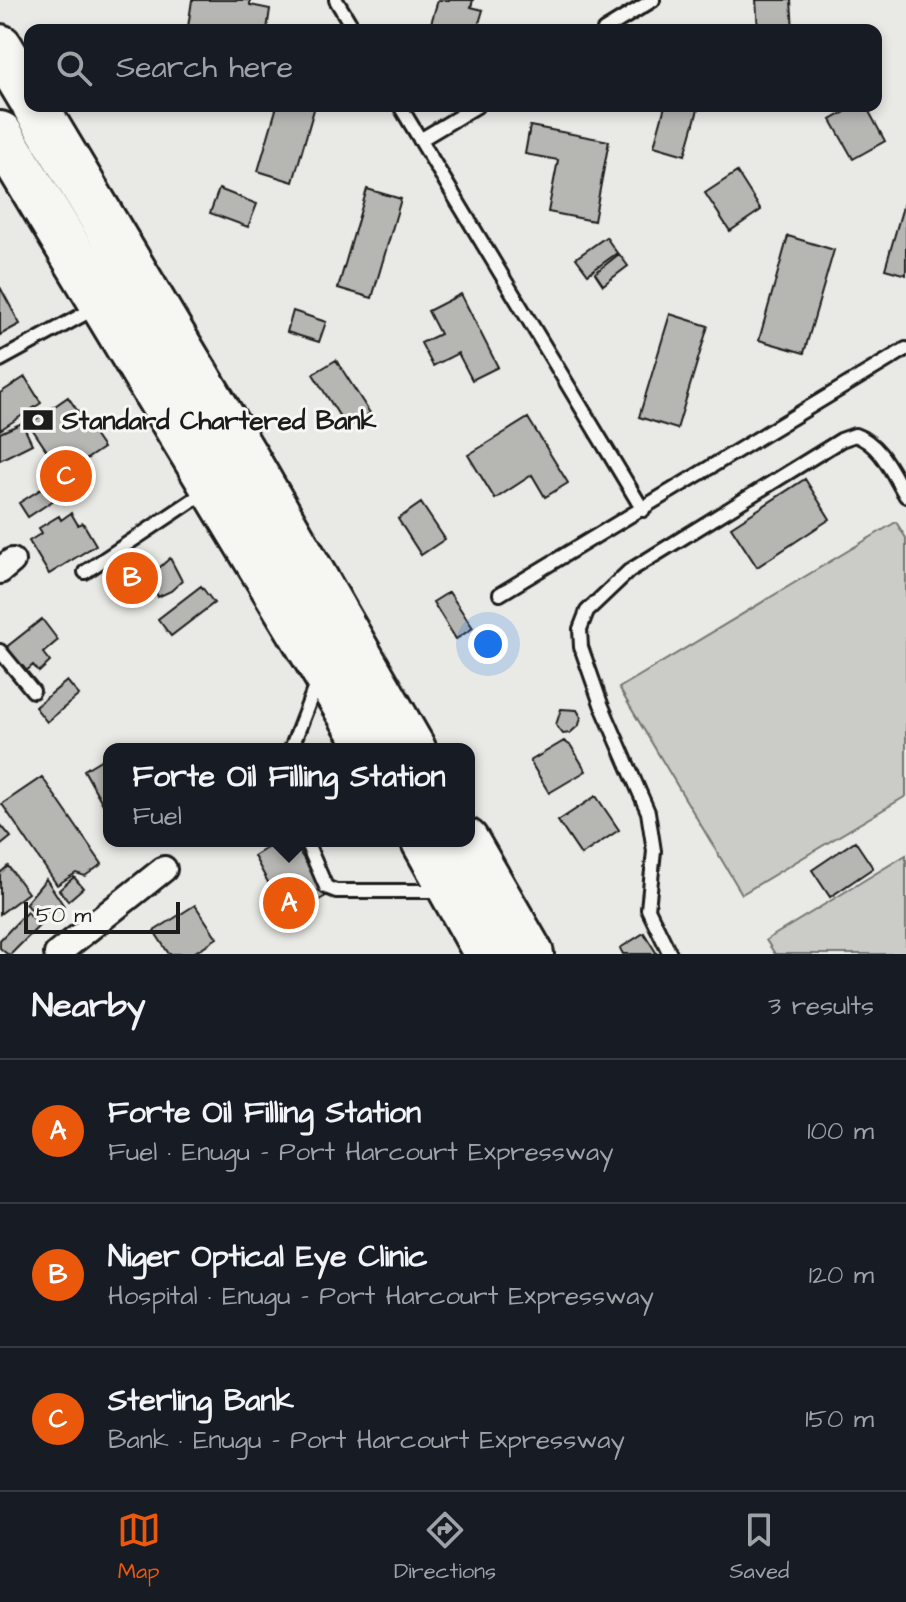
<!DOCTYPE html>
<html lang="en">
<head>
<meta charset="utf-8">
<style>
  body { margin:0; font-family:"Architects Daughter",sans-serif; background:#20242c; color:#f1f3f6 }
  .scale { position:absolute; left:24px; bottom:20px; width:156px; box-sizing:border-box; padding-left:8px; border:4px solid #1c1c1c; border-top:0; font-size:22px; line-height:28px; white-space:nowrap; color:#1c1c1c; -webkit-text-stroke:6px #f6f6f2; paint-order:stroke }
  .you { position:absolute; left:488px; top:644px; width:28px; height:28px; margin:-20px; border:6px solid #fff; border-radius:50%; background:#1a73e8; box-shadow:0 0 0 12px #1a73e833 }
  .badge { display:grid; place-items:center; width:52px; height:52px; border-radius:50%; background:#ea580c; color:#fff; font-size:26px; font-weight:700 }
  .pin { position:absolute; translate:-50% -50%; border:4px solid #fff; box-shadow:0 2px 8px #0006 }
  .popup { position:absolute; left:103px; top:743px; width:372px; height:104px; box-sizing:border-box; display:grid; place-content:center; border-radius:16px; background:#171b24; filter:drop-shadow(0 2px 6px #0005); font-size:26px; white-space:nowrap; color:#9ea1a6 }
  .popup b { font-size:30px; color:#f1f3f6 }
  .popup::after { content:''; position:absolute; left:50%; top:100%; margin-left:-16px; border:16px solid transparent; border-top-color:#171b24 }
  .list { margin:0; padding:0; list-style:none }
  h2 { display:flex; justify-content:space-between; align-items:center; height:104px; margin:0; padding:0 32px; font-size:34px }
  h2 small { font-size:26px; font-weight:400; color:#9ea1a6 }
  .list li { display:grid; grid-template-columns:52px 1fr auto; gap:24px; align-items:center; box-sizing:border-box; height:144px; padding:0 32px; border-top:2px solid #363941 }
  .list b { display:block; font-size:30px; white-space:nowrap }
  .list p { margin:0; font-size:26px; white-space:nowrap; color:#9ea1a6 }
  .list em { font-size:26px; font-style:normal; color:#9ea1a6 }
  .icon { flex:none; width:44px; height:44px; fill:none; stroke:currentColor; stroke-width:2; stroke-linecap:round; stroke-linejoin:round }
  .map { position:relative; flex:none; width:906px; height:954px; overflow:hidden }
  .search { position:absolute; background:#171b24; box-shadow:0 4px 12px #0003; left:24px; right:24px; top:24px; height:88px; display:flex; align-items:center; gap:20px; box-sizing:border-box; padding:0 28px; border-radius:16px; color:#9ea1a6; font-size:30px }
  .sheet { height:536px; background:#171b24 }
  nav { display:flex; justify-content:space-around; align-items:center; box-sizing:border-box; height:112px; border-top:2px solid #363941; background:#171b24; font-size:22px; color:#9ea1a6 }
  nav a { display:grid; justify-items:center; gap:4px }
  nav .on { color:#ea580c }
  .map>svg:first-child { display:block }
  .pitch { fill:#cbcbc7; stroke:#747472; stroke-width:2 }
  .building { fill:#b6b6b3; stroke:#1c1c1c; stroke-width:2 }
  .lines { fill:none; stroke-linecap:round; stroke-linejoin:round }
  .lane-casing { stroke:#1c1c1c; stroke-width:18 }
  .street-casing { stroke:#1c1c1c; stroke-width:30 }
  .highway-casing { stroke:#1c1c1c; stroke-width:50 }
  .lane { stroke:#f6f6f2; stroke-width:12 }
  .street { stroke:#f6f6f2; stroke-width:24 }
  .highway { stroke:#f6f6f2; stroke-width:44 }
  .labels { text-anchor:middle; stroke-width:6; stroke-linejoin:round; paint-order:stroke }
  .poi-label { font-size:26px; font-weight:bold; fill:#1c1c1c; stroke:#f6f6f2; text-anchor:start }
</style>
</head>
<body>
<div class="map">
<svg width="906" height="954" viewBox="0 0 906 954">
  <rect width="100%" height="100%" fill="#e9e9e5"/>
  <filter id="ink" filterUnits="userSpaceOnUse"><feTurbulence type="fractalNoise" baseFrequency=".0125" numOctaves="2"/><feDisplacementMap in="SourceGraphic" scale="16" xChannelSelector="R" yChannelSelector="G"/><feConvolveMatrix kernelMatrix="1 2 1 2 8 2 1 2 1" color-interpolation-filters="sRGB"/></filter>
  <g filter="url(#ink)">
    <path class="pitch" d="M896,522L906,538V796L742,894L619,688Z
      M906,855V954H775L766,940Z"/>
    <path class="building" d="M192,0H250V5L270,9L267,30H206L188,27Z
      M438,0H473L471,7L483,10L477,30H429Z
      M756,0H791L793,30H758Z
      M277,106H315L293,182L258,171Z
      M665,106H699L685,155L654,146Z
      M856,106H866L885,141L853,159L831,120Z
      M530,126L609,141L594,221L548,212L558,160L525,154Z
      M737,172L761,210L730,231L705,193Z
      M219,189L257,204L248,227L210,213Z
      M367,189L401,199L372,298L338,288Z
      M906,196V275L885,269Z
      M788,236L834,250L804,353L759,340Z
      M606,237L617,253L588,274L576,258Z
      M619,254L628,266L603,285L595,273Z
      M0,287L20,324L0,335Z
      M461,294L498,367L472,380L458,353L433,366L421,343L440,334L428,311Z
      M293,311L326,322L319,342L287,332Z
      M670,314L708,326L677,429L639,417Z
      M336,360L370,413L347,428L313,374Z
      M25,377L41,403L0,430V393Z
      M68,397L103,448L63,475L29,424Z
      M528,418L568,483L545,497L532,475L495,499L468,455Z
      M22,423L32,444L0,460V433Z
      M805,479L830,519L757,567L731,527Z
      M46,486L54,500L28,517L19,503Z
      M421,503L445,539L421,555L398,519Z
      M71,513L78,525L83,523L96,545L49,574L29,541L42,533L39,528L59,516L61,520Z
      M170,558L182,581L171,591L158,597L149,577Z
      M201,586L214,603L171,636L158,619Z
      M449,592L473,628L456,639L433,602Z
      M42,619L58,640L43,653L50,662L39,672L33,665L24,673L4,649Z
      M67,681L79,695L47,722L35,707Z
      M561,709L577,710L581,717L579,725L570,733L563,734L556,725Z
      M564,741L571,746L586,771L549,793L530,761Z
      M109,755V815L84,770Z
      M42,777L102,864L85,876L76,873L57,885L2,804Z
      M596,796L619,830L581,855L558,821Z
      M0,824L11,837L0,846Z
      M278,841H293L326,896L287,918L254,856Z
      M855,841L873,868L830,897L812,870Z
      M8,866L28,893L0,914V873Z
      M74,877L83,888L68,901L59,890Z
      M46,879L64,906L44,919L25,904Z
      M195,905L217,938L192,954H169L154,931Z
      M27,912L40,925L11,954H7L0,948V940Z
      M644,933L657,954H623L620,948Z"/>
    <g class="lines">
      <defs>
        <path id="lane" d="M336,0L354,30
          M604,30L653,0
          M400,106L643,510
          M420,140L477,106
          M0,360L97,307
          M85,572L205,492
          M500,594L906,349
          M0,651L33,691
          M291,749L318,679
          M306,841L326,887L336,891H440
          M670,954L648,909L654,851L648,812L601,704L581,647L580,629L587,611L629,571L841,440L855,435C881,444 892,473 906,496"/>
        <path id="street" d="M0,571L12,561
          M57,954L164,869"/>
        <path id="highway" d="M0,47L30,97
          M35,106L246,458L413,749
          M0,134L371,749
          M424,841L487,954
          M466,841L531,954"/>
      </defs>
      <use href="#lane" class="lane-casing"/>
      <use href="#street" class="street-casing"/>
      <use href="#highway" class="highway-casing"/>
      <use href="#lane" class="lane"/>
      <use href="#street" class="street"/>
      <use href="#highway" class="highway"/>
    </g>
  </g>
  <defs>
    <symbol id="bank-bare" viewBox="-9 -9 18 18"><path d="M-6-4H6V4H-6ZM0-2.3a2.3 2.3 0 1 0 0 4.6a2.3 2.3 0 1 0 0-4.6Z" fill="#1c1c1c" stroke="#f6f6f2" stroke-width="2.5" paint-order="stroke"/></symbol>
  </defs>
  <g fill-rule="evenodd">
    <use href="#bank-bare" x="16" y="398" width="44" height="44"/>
  </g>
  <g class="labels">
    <g class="poi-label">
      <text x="62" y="429">Standard Chartered Bank</text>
    </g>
  </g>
</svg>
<div class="scale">50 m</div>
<div class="you"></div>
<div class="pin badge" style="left:289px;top:903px">A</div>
<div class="popup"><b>Forte Oil Filling Station</b>Fuel</div>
<div class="pin badge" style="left:132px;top:578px">B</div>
<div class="pin badge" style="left:66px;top:476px">C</div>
<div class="search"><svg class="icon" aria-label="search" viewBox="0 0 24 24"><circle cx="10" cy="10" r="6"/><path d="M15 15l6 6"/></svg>Search here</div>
</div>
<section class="sheet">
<h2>Nearby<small>3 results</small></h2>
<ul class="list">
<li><span class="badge">A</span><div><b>Forte Oil Filling Station</b><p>Fuel · Enugu - Port Harcourt Expressway</p></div><em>100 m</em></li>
<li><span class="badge">B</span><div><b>Niger Optical Eye Clinic</b><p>Hospital · Enugu - Port Harcourt Expressway</p></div><em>120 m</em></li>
<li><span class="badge">C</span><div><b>Sterling Bank</b><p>Bank · Enugu - Port Harcourt Expressway</p></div><em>150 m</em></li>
</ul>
</section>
<nav>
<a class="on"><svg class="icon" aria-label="map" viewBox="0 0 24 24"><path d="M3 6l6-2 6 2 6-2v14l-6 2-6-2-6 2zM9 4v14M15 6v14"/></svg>Map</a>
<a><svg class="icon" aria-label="directions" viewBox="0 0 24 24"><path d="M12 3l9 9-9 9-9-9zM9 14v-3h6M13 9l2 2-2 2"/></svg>Directions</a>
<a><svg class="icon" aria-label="saved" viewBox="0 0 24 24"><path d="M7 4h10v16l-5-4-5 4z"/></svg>Saved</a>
</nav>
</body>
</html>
